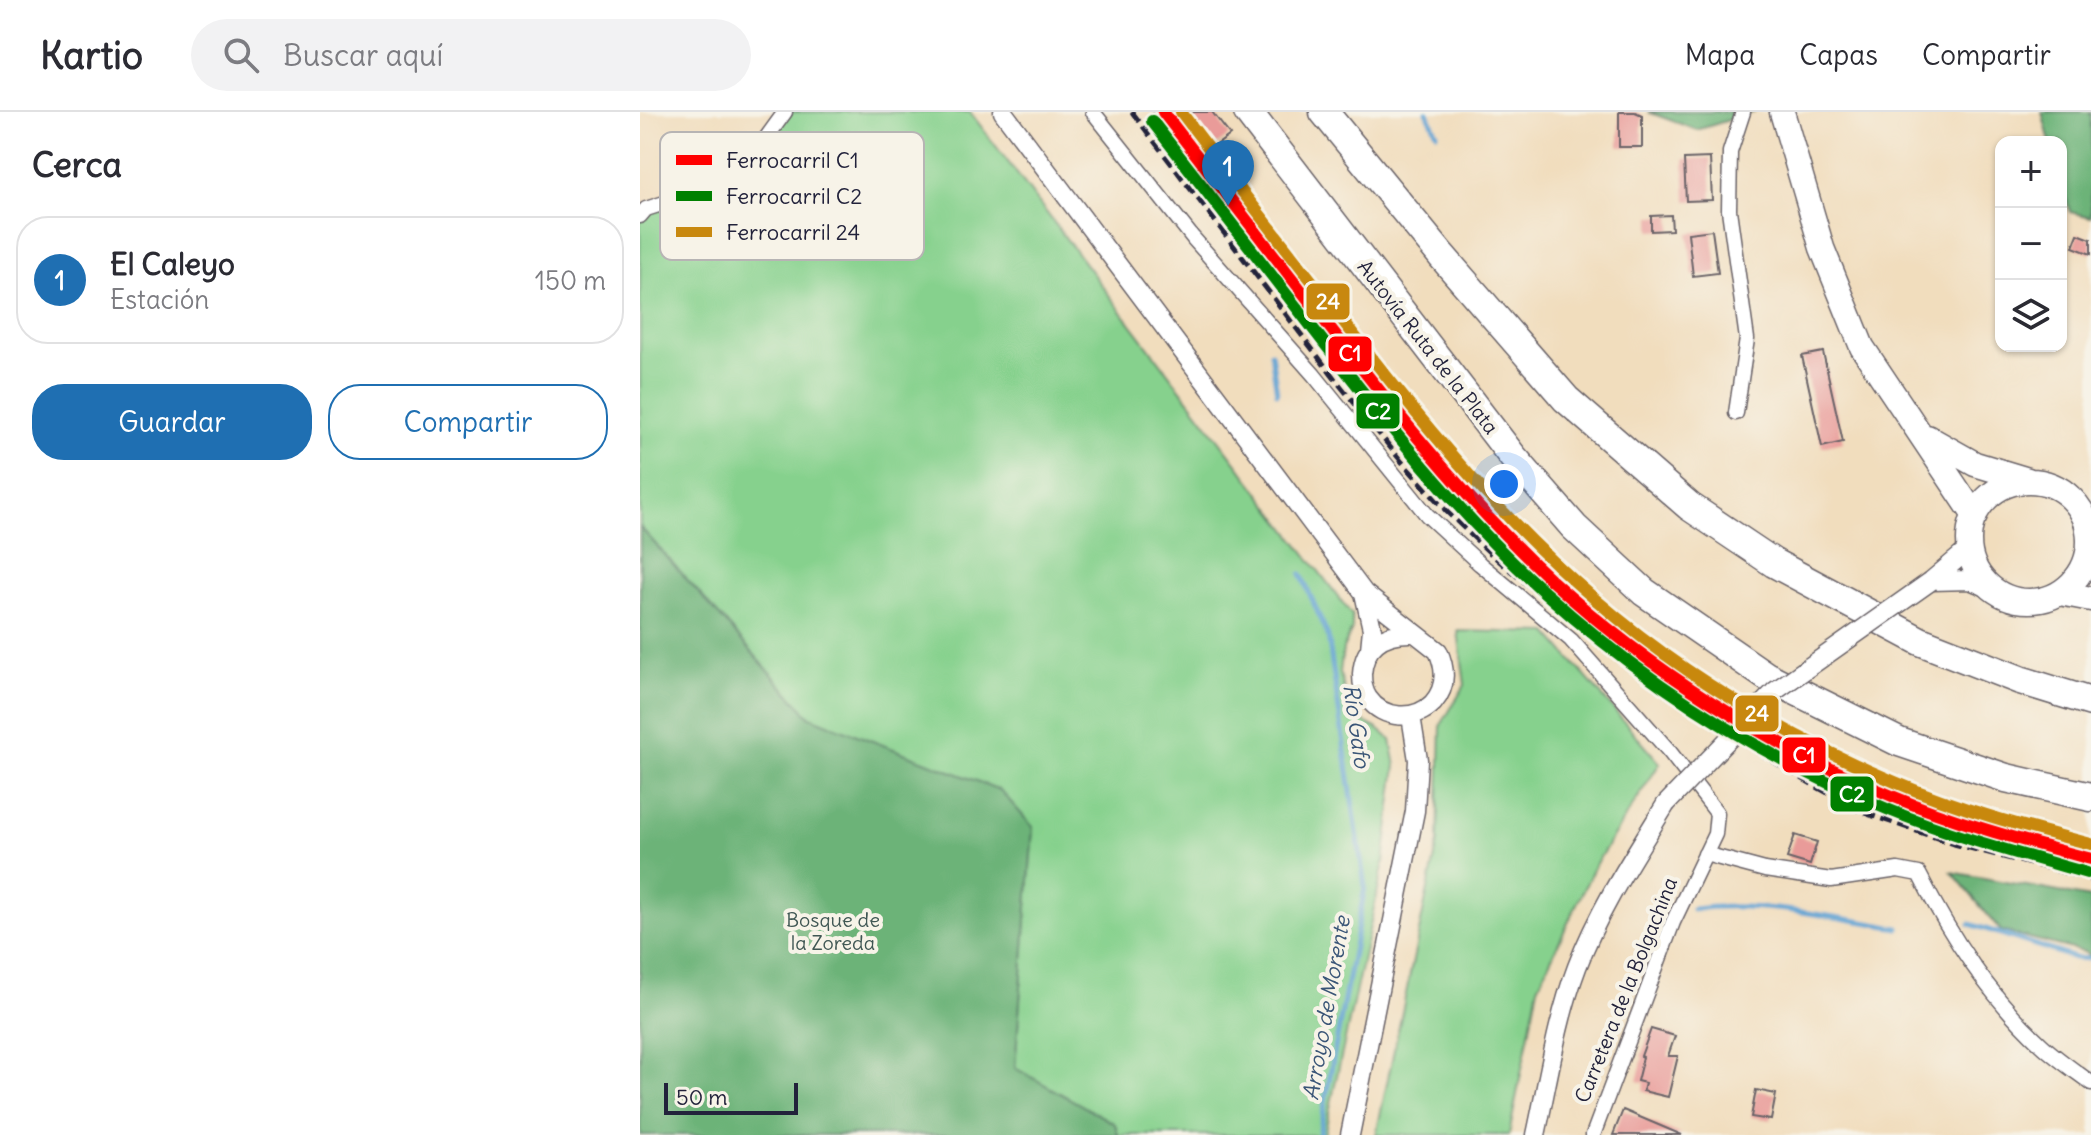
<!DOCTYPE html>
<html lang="es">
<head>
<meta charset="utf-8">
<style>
  body { margin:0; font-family:Delius,sans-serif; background:#f2f2f3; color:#2b2b33 }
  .controls { position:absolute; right:24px; top:24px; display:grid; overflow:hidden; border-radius:16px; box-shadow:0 2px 6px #0004 }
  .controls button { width:72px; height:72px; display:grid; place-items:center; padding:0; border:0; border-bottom:2px solid #e1e1e2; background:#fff; color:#2b2b33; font:40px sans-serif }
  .scale { position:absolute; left:24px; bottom:20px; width:134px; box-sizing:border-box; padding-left:8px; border:4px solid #22223b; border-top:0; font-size:22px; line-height:28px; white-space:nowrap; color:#22223b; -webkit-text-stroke:6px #f7f3e8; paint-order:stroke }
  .you { position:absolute; left:864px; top:372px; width:28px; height:28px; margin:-20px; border:6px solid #fff; border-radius:50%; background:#1a73e8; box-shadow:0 0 0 12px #1a73e833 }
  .badge { display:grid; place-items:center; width:52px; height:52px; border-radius:50%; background:#1f6fb2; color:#fff; font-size:26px; font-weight:700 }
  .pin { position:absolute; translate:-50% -66px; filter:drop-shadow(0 2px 4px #0008) }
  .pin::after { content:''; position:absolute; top:42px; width:28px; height:24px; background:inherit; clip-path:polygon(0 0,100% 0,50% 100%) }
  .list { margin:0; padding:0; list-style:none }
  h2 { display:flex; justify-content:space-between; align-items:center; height:104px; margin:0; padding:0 32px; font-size:34px }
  h2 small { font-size:26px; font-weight:400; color:#7c7c81 }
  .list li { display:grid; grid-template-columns:52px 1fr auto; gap:24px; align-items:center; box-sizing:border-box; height:128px; margin:0 16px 16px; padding:0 16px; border:2px solid #e1e1e2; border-radius:32px }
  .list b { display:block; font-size:30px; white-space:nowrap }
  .list p { margin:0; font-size:26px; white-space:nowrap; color:#7c7c81 }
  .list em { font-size:26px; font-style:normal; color:#7c7c81 }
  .actions { display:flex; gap:16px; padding:24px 32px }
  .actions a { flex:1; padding:18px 0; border:2px solid #1f6fb2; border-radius:32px; text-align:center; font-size:28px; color:#1f6fb2 }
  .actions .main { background:#1f6fb2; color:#fff }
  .icon { flex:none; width:44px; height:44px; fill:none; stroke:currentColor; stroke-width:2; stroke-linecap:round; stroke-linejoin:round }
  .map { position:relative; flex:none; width:1451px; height:1023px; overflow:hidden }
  header { display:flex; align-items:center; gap:48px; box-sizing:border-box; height:112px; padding:0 40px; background:#fff; border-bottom:2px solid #e1e1e2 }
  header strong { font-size:38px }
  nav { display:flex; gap:44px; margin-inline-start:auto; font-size:28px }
  .search { width:560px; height:72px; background:#f2f2f3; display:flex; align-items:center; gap:20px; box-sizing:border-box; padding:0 28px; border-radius:44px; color:#7c7c81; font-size:30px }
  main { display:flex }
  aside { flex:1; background:#fff }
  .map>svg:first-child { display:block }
  .green { fill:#86d18d; stroke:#547a64; stroke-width:2 }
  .forest { fill:#6cb378; stroke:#476a5a; stroke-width:2 }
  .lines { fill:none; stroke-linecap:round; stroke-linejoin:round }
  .stream { stroke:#5ea1d2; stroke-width:5 }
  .building { fill:#e99b99 }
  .minor-casing { stroke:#6a6368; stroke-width:17 }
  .tertiary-casing { stroke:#6a6368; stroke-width:21 }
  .trunk-casing { stroke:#6a6368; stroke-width:27 }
  .motorway-casing { stroke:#6a6368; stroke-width:31 }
  .minor { stroke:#fff; stroke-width:14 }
  .tertiary { stroke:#fff; stroke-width:18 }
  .trunk { stroke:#fff; stroke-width:24 }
  .motorway { stroke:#fff; stroke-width:28 }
  .rail { stroke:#22223b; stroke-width:5; stroke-dasharray:12 6; stroke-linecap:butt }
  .tertiary-bridge-casing { stroke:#6a6368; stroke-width:21; stroke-linecap:butt }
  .tertiary-bridge { stroke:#fff; stroke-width:18 }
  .rail-1-casing { stroke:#f7f3e8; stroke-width:18 }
  .rail-2-casing { stroke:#f7f3e8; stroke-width:18 }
  .rail-3-casing { stroke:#f7f3e8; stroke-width:18 }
  .rail-1 { stroke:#f00; stroke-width:12 }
  .rail-2 { stroke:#008000; stroke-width:12 }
  .rail-3 { stroke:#c8880f; stroke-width:12 }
  .labels { text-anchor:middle; stroke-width:8; stroke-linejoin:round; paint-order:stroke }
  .street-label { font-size:20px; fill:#22223b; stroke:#f7f3e8 }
  .park-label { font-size:20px; fill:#405754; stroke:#f7f3e8 }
  .water-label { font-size:22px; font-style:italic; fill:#3a5577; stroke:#f7f3e8 }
  .key { fill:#f7f3e8; stroke:#b7b4b4; stroke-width:2 }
  .key-label { font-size:22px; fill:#22223b }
  .line-badge { stroke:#f7f3e8; stroke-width:3 }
  .badge-label { font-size:22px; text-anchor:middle; font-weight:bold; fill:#fff }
</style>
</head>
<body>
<header>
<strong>Kartio</strong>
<div class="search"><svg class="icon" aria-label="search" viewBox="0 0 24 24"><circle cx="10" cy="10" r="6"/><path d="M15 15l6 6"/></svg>Buscar aquí</div>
<nav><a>Mapa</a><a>Capas</a><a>Compartir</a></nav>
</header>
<main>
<aside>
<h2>Cerca<small></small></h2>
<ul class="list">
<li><span class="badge">1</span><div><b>El Caleyo</b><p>Estación</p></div><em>150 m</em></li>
</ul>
<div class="actions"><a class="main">Guardar</a><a>Compartir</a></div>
</aside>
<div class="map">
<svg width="1451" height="1023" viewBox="0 0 1451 1023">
  <rect width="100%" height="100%" fill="#f7f3e8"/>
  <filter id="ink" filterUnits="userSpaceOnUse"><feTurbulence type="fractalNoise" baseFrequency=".0125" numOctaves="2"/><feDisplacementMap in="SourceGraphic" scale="16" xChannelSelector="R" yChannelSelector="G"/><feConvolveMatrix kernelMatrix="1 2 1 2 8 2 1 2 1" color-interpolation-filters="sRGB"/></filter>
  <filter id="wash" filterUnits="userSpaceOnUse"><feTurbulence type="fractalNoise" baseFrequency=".006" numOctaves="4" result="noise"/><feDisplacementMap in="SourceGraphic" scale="32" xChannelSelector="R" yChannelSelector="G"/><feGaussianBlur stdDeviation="1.8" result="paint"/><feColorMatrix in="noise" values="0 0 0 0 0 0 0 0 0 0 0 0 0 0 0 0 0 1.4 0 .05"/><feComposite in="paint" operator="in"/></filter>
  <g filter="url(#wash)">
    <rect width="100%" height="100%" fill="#f1ddbd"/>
    <path class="green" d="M145,0H330L712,503V517L703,537L700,560L705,582L720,608L738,617L751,628L756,654L744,750L684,1023H478L475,1012L375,956L393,715L360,678L170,605L0,415V104L83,72Z
      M818,519L908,521L1020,651L955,753L898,875L869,1023H736L798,730L801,613L825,573Z"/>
    <path class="forest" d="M1008,0H1115L1057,18Z
      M1402,0H1451V105L1430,100L1421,68V30H1410Z
      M0,415L170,605L360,678L393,715L375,956L475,1012L478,1023H0Z
      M1312,760L1451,786V845L1444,840L1361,819Z"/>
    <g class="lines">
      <path class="stream" d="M787,0L797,21
        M631,241L637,281
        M661,462L688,524L725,775L679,1023
        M1053,797C1121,789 1192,805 1259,816
        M1330,812L1435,846L1451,847"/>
    </g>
    <g id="blocks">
      <path class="building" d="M542,0H572L590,23L571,37Z
        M979,0H995L1002,3V35H979Z
        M1070,46L1072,88L1046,89L1044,47Z
        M1031,103L1032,118L1011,119V104Z
        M1072,118L1078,161L1053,164L1048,121Z
        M1438,122L1451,127V142L1433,135Z
        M1183,240L1203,330L1182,335L1162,244Z
        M1155,723L1177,730L1170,753L1147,746Z
        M1011,917L1035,924L1028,944H1038L1028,985L1003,979L1005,971L997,969L1003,945L1001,944Z
        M1116,978L1136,982L1131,1008L1111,1005Z
        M983,998L1042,1023H973Z"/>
    </g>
  </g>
  <g filter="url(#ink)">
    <use href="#blocks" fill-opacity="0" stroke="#6a6368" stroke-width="2"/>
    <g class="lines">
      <defs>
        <path id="minor" d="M453,0L553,126L674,263L787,403L840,452L931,528L1029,639L1077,701L1075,722L1033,810L953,1023
          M0,104L6,97L83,72L106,54L145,0
          M1096,301L1107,227L1089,98L1090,40L1103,0
          M1065,742L1125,758L1191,768L1258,758L1279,762C1311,825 1349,884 1402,933C1417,947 1435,959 1451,971"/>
        <path id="tertiary" d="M363,0L724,481L798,539C806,557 807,575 793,591C775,609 743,608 728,586C723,579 722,570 722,562C724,532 744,520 773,521
          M1291,469L1330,468L1354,478
          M1291,469L1329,437
          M724,481L732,517L730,537
          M710,1023L775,699L778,648L771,604
          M896,1023C908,968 917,908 937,855C959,797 994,744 1026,692"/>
        <path id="trunk" d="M1142,0L1182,136L1222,235L1335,404
          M1287,325L1335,352L1388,368
          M1329 429a60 60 0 1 1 120 0a60 60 0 1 1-120 0Z
          M1420,481L1451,487"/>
        <path id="motorway" d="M608,0L873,345L934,415L1004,480L1126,564L1259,630L1366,666L1451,685
          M684,0L801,143L926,287L1049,394L1134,451L1280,529L1380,568L1451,590"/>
      </defs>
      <use href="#minor" class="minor-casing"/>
      <use href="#tertiary" class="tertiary-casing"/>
      <use href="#trunk" class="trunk-casing"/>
      <use href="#motorway" class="motorway-casing"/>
      <use href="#minor" class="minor"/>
      <use href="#tertiary" class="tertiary"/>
      <use href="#trunk" class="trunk"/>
      <use href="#motorway" class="motorway"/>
      <path class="rail" d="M492,0L695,267L762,350L807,400L850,441L936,515L1020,580L1116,640L1219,699L1314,732L1451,768
        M512,0C565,69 618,138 671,208C738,296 806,386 890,460"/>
      <defs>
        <path id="tertiary-bridge" d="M1026,692L1135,579L1291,469"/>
      </defs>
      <use href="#tertiary-bridge" class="tertiary-bridge-casing"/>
      <use href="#tertiary-bridge" class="tertiary-bridge"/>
      <defs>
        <path id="rail-1" d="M523,0C575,68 628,136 681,204C752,296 825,388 911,468C1010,558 1128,633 1252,684C1316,711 1384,729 1451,747"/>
        <path id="rail-2" d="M512,9C565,77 618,146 671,214C743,307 816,400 903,479C1004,570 1121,645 1247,697C1312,724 1380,742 1447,761"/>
        <path id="rail-3" d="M541,0C591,66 642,131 693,196C773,300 856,403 956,488C1044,564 1148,625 1255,670C1318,697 1385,715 1451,732"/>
      </defs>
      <use href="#rail-1" class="rail-1-casing"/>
      <use href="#rail-2" class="rail-2-casing"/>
      <use href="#rail-3" class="rail-3-casing"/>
      <use href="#rail-1" class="rail-1"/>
      <use href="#rail-2" class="rail-2"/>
      <use href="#rail-3" class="rail-3"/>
    </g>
  </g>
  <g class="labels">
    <g class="street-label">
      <text transform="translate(788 235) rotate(52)" y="7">Autovía Ruta de la Plata</text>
      <text transform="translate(986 878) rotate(-68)" y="7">Carretera de la Bolgachina</text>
    </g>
    <g class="park-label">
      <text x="193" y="815">Bosque de<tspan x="193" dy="23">la Zoreda</tspan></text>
    </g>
    <g class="water-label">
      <text transform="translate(717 614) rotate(82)" y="8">Río Gafo</text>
      <text transform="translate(686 896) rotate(-80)" y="8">Arroyo de Morente</text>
    </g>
  </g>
  <rect x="20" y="20" width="264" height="128" rx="12" class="key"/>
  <rect x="36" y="43" width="36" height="10" fill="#f00"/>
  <rect x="36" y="79" width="36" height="10" fill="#008000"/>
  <rect x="36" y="115" width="36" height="10" fill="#c8880f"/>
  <g class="key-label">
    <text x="86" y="56">Ferrocarril C1</text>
    <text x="86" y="92">Ferrocarril C2</text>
    <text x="86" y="128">Ferrocarril 24</text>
  </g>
  <g class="line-badge">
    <rect x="665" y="170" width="46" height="39" rx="8" fill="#c8880f"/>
    <rect x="687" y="223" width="46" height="38" rx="8" fill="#f00"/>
    <rect x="715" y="280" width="46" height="38" rx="8" fill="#008000"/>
    <rect x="1094" y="582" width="46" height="39" rx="8" fill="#c8880f"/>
    <rect x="1141" y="624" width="46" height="38" rx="8" fill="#f00"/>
    <rect x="1189" y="663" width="46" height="38" rx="8" fill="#008000"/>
  </g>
  <g class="badge-label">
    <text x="688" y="197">24</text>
    <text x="710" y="249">C1</text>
    <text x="738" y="307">C2</text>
    <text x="1117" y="609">24</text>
    <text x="1164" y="651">C1</text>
    <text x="1212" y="690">C2</text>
  </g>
</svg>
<div class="controls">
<button>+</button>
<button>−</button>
<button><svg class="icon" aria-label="layers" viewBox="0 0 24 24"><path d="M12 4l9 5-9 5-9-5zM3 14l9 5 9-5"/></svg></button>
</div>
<div class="scale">50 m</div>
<div class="you"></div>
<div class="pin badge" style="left:588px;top:94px">1</div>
</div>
</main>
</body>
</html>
